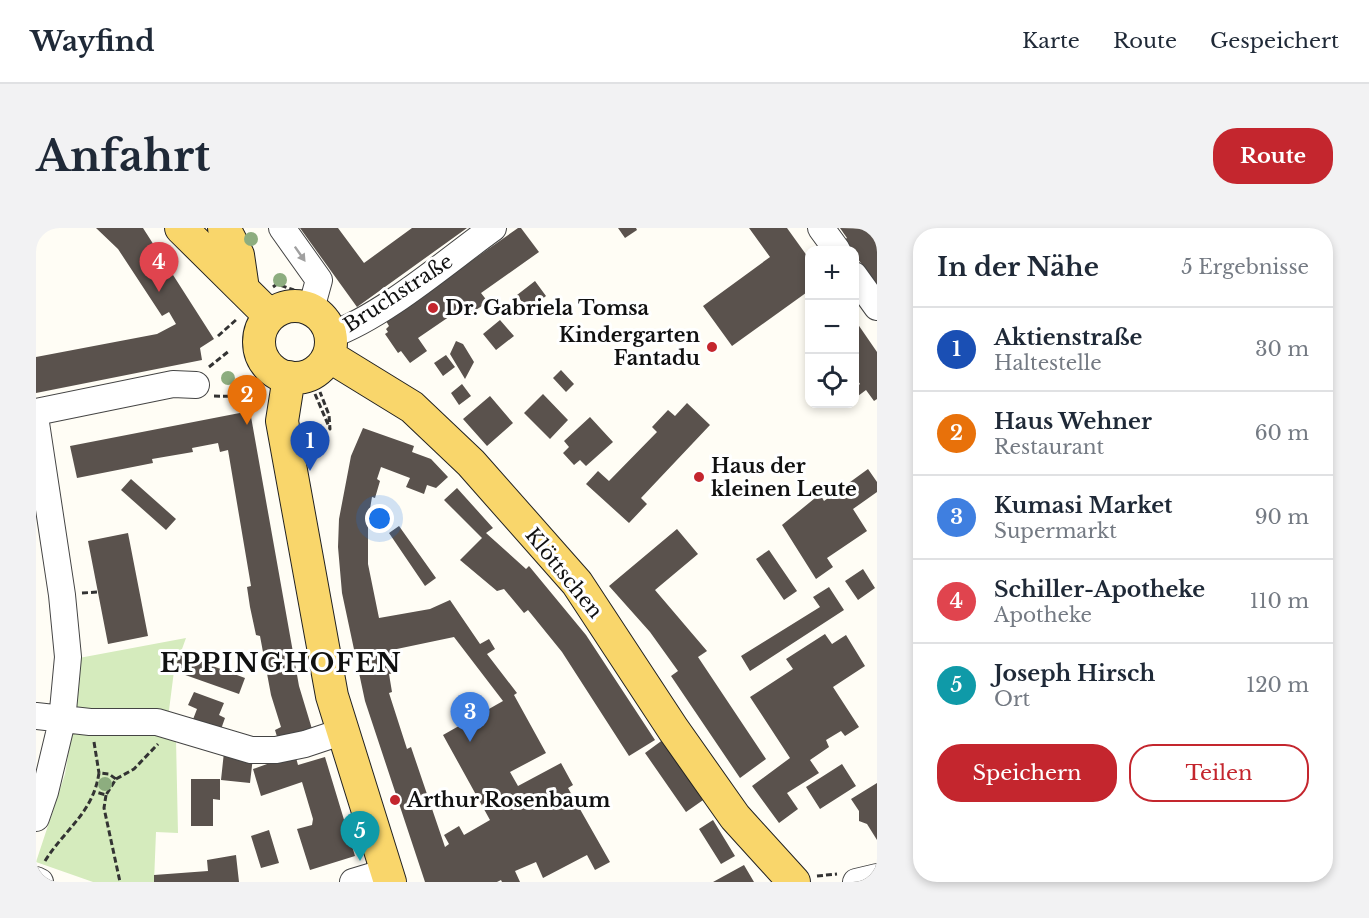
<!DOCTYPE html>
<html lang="de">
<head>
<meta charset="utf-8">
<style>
  body { margin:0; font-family:"Libre Baskerville",serif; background:#f2f2f3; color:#1f2937 }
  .controls { position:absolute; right:18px; top:18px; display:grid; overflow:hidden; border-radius:12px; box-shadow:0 3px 9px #0003 }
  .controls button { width:54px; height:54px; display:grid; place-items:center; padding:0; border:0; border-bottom:2px solid #e0e1e3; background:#fff; color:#1f2937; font:30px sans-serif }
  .you { position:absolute; left:344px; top:291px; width:21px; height:21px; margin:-15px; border:4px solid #fff; border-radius:50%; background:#1a73e8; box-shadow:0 0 0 9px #1a73e833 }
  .badge { display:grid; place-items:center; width:39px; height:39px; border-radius:50%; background:#c4262e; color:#fff; font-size:20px; font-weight:700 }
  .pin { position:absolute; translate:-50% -50px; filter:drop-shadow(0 2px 3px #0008) }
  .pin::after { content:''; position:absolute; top:32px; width:21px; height:18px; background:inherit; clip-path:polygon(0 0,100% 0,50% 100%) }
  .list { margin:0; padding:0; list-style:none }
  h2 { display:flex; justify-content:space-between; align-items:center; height:78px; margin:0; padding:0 24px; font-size:26px }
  h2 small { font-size:20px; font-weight:400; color:#747a83 }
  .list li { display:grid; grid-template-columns:39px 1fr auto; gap:18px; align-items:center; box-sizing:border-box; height:84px; padding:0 24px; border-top:2px solid #e0e1e3 }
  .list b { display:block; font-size:22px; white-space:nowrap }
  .list p { margin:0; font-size:20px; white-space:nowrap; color:#747a83 }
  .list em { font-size:20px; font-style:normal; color:#747a83 }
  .actions { display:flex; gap:12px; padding:18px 24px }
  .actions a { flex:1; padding:14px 0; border:2px solid #c4262e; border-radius:24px; text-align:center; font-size:21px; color:#c4262e }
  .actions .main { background:#c4262e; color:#fff }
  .icon { flex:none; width:33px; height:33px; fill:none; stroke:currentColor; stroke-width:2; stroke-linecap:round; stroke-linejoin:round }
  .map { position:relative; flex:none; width:841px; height:654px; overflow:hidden; border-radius:24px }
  header { display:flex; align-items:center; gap:36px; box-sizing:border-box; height:84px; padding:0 30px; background:#fff; border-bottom:2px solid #e0e1e3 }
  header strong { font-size:28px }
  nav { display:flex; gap:33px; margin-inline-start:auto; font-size:21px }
  .intro { display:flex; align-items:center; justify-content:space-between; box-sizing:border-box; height:144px; padding:0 36px }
  h1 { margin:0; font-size:42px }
  .button { padding:15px 27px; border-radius:24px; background:#c4262e; color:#fff; font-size:21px; font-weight:700 }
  main { display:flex; gap:36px; padding:0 36px }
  aside { flex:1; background:#fff; border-radius:24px; box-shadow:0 3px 9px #0003 }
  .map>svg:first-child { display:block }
  .green { fill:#d5ebbd }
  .building { fill:#5a524d; fill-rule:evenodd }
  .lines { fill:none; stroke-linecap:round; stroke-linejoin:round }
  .minor-casing { stroke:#444; stroke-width:28 }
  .major-casing { stroke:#222; stroke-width:34 }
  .path { stroke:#333; stroke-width:3; stroke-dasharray:6 3; stroke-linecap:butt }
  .minor { stroke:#fff; stroke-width:26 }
  .major { stroke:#f9d66b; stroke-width:32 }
  .tree { fill:#8dad7f }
  .oneway { fill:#a0a0a0 }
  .poi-dot { fill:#c4262e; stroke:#fff; stroke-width:2 }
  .labels { text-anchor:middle; stroke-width:6; stroke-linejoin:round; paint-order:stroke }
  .street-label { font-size:20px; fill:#111; stroke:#fff }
  .poi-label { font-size:20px; font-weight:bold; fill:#111; stroke:#fff; text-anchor:start }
  .district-label { font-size:26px; font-weight:bold; letter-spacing:1.5px; fill:#111; stroke:#fff }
</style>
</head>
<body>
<header>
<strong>Wayfind</strong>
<nav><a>Karte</a><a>Route</a><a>Gespeichert</a></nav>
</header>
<div class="intro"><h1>Anfahrt</h1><a class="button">Route</a></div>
<main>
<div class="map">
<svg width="841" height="654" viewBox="0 0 841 654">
  <rect width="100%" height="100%" fill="#fffdf5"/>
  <path class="green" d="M150,410L138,443L132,490L140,511L142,605L120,604L118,654H57L0,634L29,546L39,486L43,430Z"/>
  <path class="building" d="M60,0H107L178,111L164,120L166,132L0,165V129L121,106L140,96L133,84L126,88L82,21Z
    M264,0H302L328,35L376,0H431L321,79Z
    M482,0H485L503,24L445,65L452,74L429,89L423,82L382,110L391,123L374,135L365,123L362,125L349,106L352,104L350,101L353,98L350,93Z
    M582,0H600L601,2L589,10Z
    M713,0H751L774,32V62L696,118L667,78L734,29Z
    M804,0L841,1V57L819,27V22H815L808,12L811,10Z
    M499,53L510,68L492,82L481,67Z
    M464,92L478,108L460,122L447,106Z
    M819,92L841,124V171L838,173L830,162L822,168L819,164V160L824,156L818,147L822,144H819Z
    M420,113L427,116L438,134L429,151L414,126Z
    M410,127L419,139L407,148L398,135Z
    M525,142L538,156L530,164L517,150Z
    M426,156L435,168L423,177L415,165Z
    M507,166L532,192L514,211L488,185Z
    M454,168L477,195L451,218L427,191Z
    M651,175L674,197L605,270L611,276L593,295L550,256L562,243L573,253L621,204L616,199L632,182L639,188Z
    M214,183L263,458L276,501L242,512L239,502L245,499L235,467L224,408L220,407L214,379L211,359L215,358L192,222L184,224L182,215L156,220L157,224L116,231L117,235L41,250L34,218Z
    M554,189L577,214L550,238L544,232L538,237L527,225L533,219L528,213Z
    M327,200L378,218L376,224L395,231L412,249L400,260L391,257L388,266L370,259L374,250L345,239L341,251L344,253L339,270L336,269L332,293V336L343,390L394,381L414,372L444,416L453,411L459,421L451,426L481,465L478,467L510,525L474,544L482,558L525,535L537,557L532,560L574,634L559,642L551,627L507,650L500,634L479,643L484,654H466L465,652L461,654H389L329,473L306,365L302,319L303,291L315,228ZM418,409L467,473L407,507L454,592L428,607L423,598L408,607L413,616L409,619L375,519L371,521L353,465L356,464L353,446L361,445L356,422Z
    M832,241L841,254V264L817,281L831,303L791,330L797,339L780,351L746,297L784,266L788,273Z
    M95,251L140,291L130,302L85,262Z
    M421,260L457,300L450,305L490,341L493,338L550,407L619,512L593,528L526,424L492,382L488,385L468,361L461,363L424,332L446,310L408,272Z
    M363,298L400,350L389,358L353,305Z
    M641,301L662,326L619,362L671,423L662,429L730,531L704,550L635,448L642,443L614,404L573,358Z
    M92,305L112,408L72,416L52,313Z
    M733,322L761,363L748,372L720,331Z
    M827,341L839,360L822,372L809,353Z
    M793,359L808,382L714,443L705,428L784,379L777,369Z
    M789,406L796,416L810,407L829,438L797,459L823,499L809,508L805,503L790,512L793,519L774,532L783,545L751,565L762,581L743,595L716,558L754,530L714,469L757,441L750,431Z
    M144,426L209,450L203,466L138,443Z
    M158,464L188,475L183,487L189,490L184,504L156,494L161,481L152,477Z
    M628,511L670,570L650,584L609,525Z
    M188,524L217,529L214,555L185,552Z
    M259,526L262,537L289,529L319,628L274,642L261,601L276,597L277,591L266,554L225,568L217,541Z
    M806,536L820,558L784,581L770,559Z
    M155,551H184V572L177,571V598H155Z
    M841,555V612L831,596L823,593V583L815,571Z
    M677,592L699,628L685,636L663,601Z
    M233,602L243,635L225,640L215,608Z
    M200,627L203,654H118V647L172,643L171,632Z
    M708,637L718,654H677Z"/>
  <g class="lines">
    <defs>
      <path id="minor" d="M246,0L283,52L275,81
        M785,0L801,22
        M818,47L841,79
        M295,107C348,88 411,33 457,0
        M0,184L137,156L160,157
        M0,195L26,367L32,429L26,493L9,564L0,590
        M0,488L54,494H121L215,522H240L269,516L305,504
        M0,652L4,654
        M317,654L350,644
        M820,654L841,649"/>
      <path id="major" d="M145,0L234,88
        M188,0L202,27L207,61
        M223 114a36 36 0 1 1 72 0a36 36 0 1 1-72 0Z
        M293,128L376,179L435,235L541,355L637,501L699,589L758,654
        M253,149L246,193L296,468L354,654"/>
    </defs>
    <use href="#minor" class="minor-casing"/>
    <use href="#major" class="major-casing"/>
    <path class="path" d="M237,59L241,56L258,62
      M182,108L201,91
      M173,139L193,123
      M279,166L294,201L293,187L284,164
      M178,168L225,169
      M46,365L62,364
      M58,514L63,545
      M80,551L98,541L122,516
      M70,567L68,580L84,654
      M9,633C29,601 57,585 63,545L73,546L80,551L70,567L60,564
      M781,648L801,646"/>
    <use href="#minor" class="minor"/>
    <use href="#major" class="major"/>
  </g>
  <g class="tree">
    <circle cx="215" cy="11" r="7"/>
    <circle cx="244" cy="52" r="7"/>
    <circle cx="192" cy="150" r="7"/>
    <circle cx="69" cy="556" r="7"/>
  </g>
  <defs><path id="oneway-solid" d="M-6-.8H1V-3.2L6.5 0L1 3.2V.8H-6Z" transform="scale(1.5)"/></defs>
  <use class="oneway" href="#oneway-solid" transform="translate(264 26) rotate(55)"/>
  <g class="poi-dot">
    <circle cx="397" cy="80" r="6"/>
    <circle cx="676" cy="119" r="6"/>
    <circle cx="663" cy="249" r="6"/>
    <circle cx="359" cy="572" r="6"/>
  </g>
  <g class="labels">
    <g class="street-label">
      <text transform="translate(362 65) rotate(-33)" y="7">Bruchstraße</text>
      <text transform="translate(528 345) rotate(51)" y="7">Klöttschen</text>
    </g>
    <g class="poi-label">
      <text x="409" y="87">Dr. Gabriela Tomsa</text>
      <text x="664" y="114" text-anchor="end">Kindergarten<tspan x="664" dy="23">Fantadu</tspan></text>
      <text x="675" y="245">Haus der<tspan x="675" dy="23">kleinen Leute</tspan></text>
      <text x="371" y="579">Arthur Rosenbaum</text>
    </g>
    <g class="district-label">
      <text x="245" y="444">EPPINGHOFEN</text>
    </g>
  </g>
</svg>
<div class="controls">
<button>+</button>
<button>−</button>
<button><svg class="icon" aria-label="locate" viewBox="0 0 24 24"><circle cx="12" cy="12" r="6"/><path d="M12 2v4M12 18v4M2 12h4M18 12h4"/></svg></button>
</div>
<div class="you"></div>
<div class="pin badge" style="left:274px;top:243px;background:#1a4fb4">1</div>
<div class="pin badge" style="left:211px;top:197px;background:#e8710a">2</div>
<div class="pin badge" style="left:434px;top:514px;background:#3f7fe0">3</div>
<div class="pin badge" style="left:123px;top:64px;background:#e0444e">4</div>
<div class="pin badge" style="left:324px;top:633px;background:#0f9aa8">5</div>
</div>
<aside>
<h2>In der Nähe<small>5 Ergebnisse</small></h2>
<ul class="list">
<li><span class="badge" style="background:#1a4fb4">1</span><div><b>Aktienstraße</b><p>Haltestelle</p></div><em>30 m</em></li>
<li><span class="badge" style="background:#e8710a">2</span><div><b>Haus Wehner</b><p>Restaurant</p></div><em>60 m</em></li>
<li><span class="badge" style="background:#3f7fe0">3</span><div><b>Kumasi Market</b><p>Supermarkt</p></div><em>90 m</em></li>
<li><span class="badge" style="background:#e0444e">4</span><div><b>Schiller-Apotheke</b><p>Apotheke</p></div><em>110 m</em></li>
<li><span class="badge" style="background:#0f9aa8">5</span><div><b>Joseph Hirsch</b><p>Ort</p></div><em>120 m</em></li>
</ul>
<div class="actions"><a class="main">Speichern</a><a>Teilen</a></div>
</aside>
</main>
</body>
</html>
